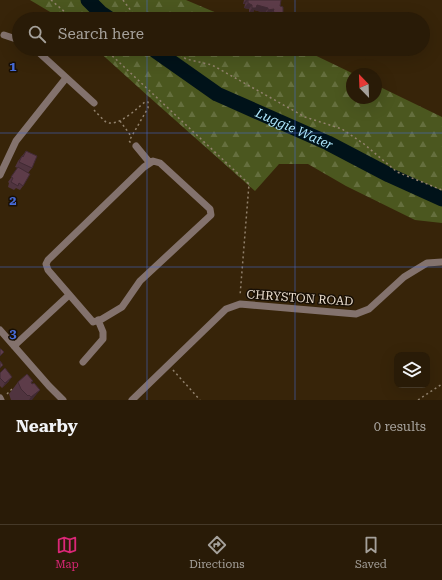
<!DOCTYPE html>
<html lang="en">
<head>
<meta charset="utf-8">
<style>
  body { margin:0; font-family:"Roboto Serif",serif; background:#312411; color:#f1f3f6 }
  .controls { position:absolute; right:12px; bottom:12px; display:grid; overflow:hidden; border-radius:8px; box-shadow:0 4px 16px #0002 }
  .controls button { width:36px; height:36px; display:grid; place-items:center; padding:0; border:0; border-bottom:1px solid #453928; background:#291b07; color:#f1f3f6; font:20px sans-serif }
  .compass { position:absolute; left:346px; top:68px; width:36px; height:36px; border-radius:50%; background:#291b07; box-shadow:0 4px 16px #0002; rotate:337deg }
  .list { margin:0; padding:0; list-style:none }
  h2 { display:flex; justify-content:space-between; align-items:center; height:52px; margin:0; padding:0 16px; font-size:17px }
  h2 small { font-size:13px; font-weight:400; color:#a5a19b }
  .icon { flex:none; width:22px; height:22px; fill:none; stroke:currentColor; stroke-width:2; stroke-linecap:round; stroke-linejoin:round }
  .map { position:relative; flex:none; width:442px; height:400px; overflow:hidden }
  .search { position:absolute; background:#291b07; box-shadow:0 4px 16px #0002; left:12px; right:12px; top:12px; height:44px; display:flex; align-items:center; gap:10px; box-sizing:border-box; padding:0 14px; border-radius:22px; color:#a5a19b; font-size:15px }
  .sheet { height:124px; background:#291b07 }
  nav { display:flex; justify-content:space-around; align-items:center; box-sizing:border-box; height:56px; border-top:1px solid #453928; background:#291b07; font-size:11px; color:#a5a19b }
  nav a { display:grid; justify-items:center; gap:2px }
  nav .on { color:#db2777 }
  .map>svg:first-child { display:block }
  .forest { fill:url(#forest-firs) }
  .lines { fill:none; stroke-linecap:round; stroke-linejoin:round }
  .river { stroke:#001219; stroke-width:15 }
  .path { stroke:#92826d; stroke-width:1.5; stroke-dasharray:2 3; stroke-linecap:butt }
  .minor { stroke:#83726d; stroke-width:7 }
  .wall { fill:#50343f }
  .shaded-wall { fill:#412a33 }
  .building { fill:#5d3c49; stroke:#412a33 }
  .grid { fill:none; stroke:#466ad6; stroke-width:1; stroke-opacity:0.55 }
  .labels { text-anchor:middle; stroke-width:3; stroke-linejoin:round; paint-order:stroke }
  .street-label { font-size:12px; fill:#e9dccd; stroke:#180f05 }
  .water-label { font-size:13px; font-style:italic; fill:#afe9ff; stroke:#180f05 }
  .grid-label { font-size:13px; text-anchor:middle; font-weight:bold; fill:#466ad6; stroke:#180f05; stroke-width:3; stroke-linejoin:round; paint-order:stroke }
</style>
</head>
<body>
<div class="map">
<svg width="442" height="400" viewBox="0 0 442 400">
  <defs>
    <pattern id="forest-firs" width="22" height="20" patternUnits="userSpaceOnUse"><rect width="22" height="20" fill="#4b571f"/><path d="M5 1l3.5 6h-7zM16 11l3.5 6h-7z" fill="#656f3e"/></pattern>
  </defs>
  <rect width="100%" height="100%" fill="#372409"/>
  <path class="forest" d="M30,0H186L231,19H62Z
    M96,49H302L354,74H352V98H376V85L442,117V223L415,220L346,186L308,164H279L255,191L148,96Z"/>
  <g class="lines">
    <g class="river">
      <path d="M88,0L101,13L110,19"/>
      <path id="s1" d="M153,49L217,94L328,143L389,175L442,199"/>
    </g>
    <path class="path" d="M51,0L73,19
      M123,0L137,19
      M105,49L249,184L240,296
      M172,49L186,59L212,65L305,117L342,129L364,144L397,172L442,190
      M94,110C98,114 102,119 106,122C118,128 137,108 145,102H148V108L129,141L131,143
      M120,121L131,136
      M173,370L200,400
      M7,394L14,387
      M418,400L442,384"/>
    <path class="minor" d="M4,35L19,40
      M35,49L94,103
      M136,146L150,163
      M153,161L160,163L210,209L211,215L140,281L122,307L102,319L93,322L48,270L46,264L48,260L144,167Z
      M0,175L16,141L66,78
      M0,330L49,386L63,400
      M14,346L69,295
      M83,362L103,339V332L98,320
      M0,398L1,400
      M132,400L226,309L240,304L356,314L369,309L404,277L427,263L442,262"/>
  </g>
  <path class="wall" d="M244,0H281L280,6L279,19L270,16L271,14L265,15V13L254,10L253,13H249V9L244,8L245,4H243Z
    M26,151L32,168L28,173L23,186L20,190L16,188L14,190L8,187L9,183L8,182L18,168L15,167L18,161Z
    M0,373L9,381L2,388L0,386Z
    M33,381L31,383L32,400H11L9,394L18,382Z"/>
  <path class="shaded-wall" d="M246,0H248L245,4H243Z
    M248,3L252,5L249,9L244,8Z
    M257,5L268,8L265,13L254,10L253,13H249L252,8Z
    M274,9L271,14L265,15L268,10Z
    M273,12L283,14L279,19L270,16Z
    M12,377L9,381L2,388L5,383Z
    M40,390L32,400H29L31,397Z"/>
  <path class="building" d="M248,0H281L280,6L283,7V14L273,12L274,9L268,10V8L257,5L256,8H252V5L248,3Z
    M302,16L314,18V19H302Z
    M26,151L37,156L32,168L19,162L22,156L23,157Z
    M18,167L30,174L23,186L19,183L18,186L11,182L13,178L11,177Z
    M0,349H1L4,352L0,356Z
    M0,361L3,365L0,368Z
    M5,368L12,377L5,383L0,378V373Z
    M27,374L33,381L31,382L32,384L34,383L40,390L31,397L29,395L28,396L21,389L18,382Z"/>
  <path class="grid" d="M147,0V19M295,0V19M147,49V400M295,49V400M0,133H442M0,267H442"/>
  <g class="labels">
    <g class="street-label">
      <text transform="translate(300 298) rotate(4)" y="4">CHRYSTON ROAD</text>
    </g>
    <g class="water-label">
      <text dy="5" stroke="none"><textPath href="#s1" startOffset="163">Luggie Water</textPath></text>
    </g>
  </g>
  <g class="grid-label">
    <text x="13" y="71">1</text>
    <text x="13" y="205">2</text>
    <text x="13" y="338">3</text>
  </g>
</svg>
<div class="controls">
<button><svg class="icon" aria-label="layers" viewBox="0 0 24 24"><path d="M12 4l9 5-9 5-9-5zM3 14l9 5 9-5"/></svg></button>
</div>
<svg class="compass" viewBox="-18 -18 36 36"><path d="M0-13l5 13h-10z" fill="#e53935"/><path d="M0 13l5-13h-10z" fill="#a5a19b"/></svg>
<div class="search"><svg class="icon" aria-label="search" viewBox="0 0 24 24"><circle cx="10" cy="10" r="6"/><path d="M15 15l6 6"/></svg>Search here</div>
</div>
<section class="sheet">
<h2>Nearby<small>0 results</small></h2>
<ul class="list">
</ul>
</section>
<nav>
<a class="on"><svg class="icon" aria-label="map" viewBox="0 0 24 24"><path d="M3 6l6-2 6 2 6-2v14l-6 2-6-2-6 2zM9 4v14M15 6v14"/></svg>Map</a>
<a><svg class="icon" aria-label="directions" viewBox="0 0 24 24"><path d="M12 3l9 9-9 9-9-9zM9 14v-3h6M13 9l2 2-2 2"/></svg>Directions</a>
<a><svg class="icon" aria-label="saved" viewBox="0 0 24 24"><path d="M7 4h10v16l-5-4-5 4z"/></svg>Saved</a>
</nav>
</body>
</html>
